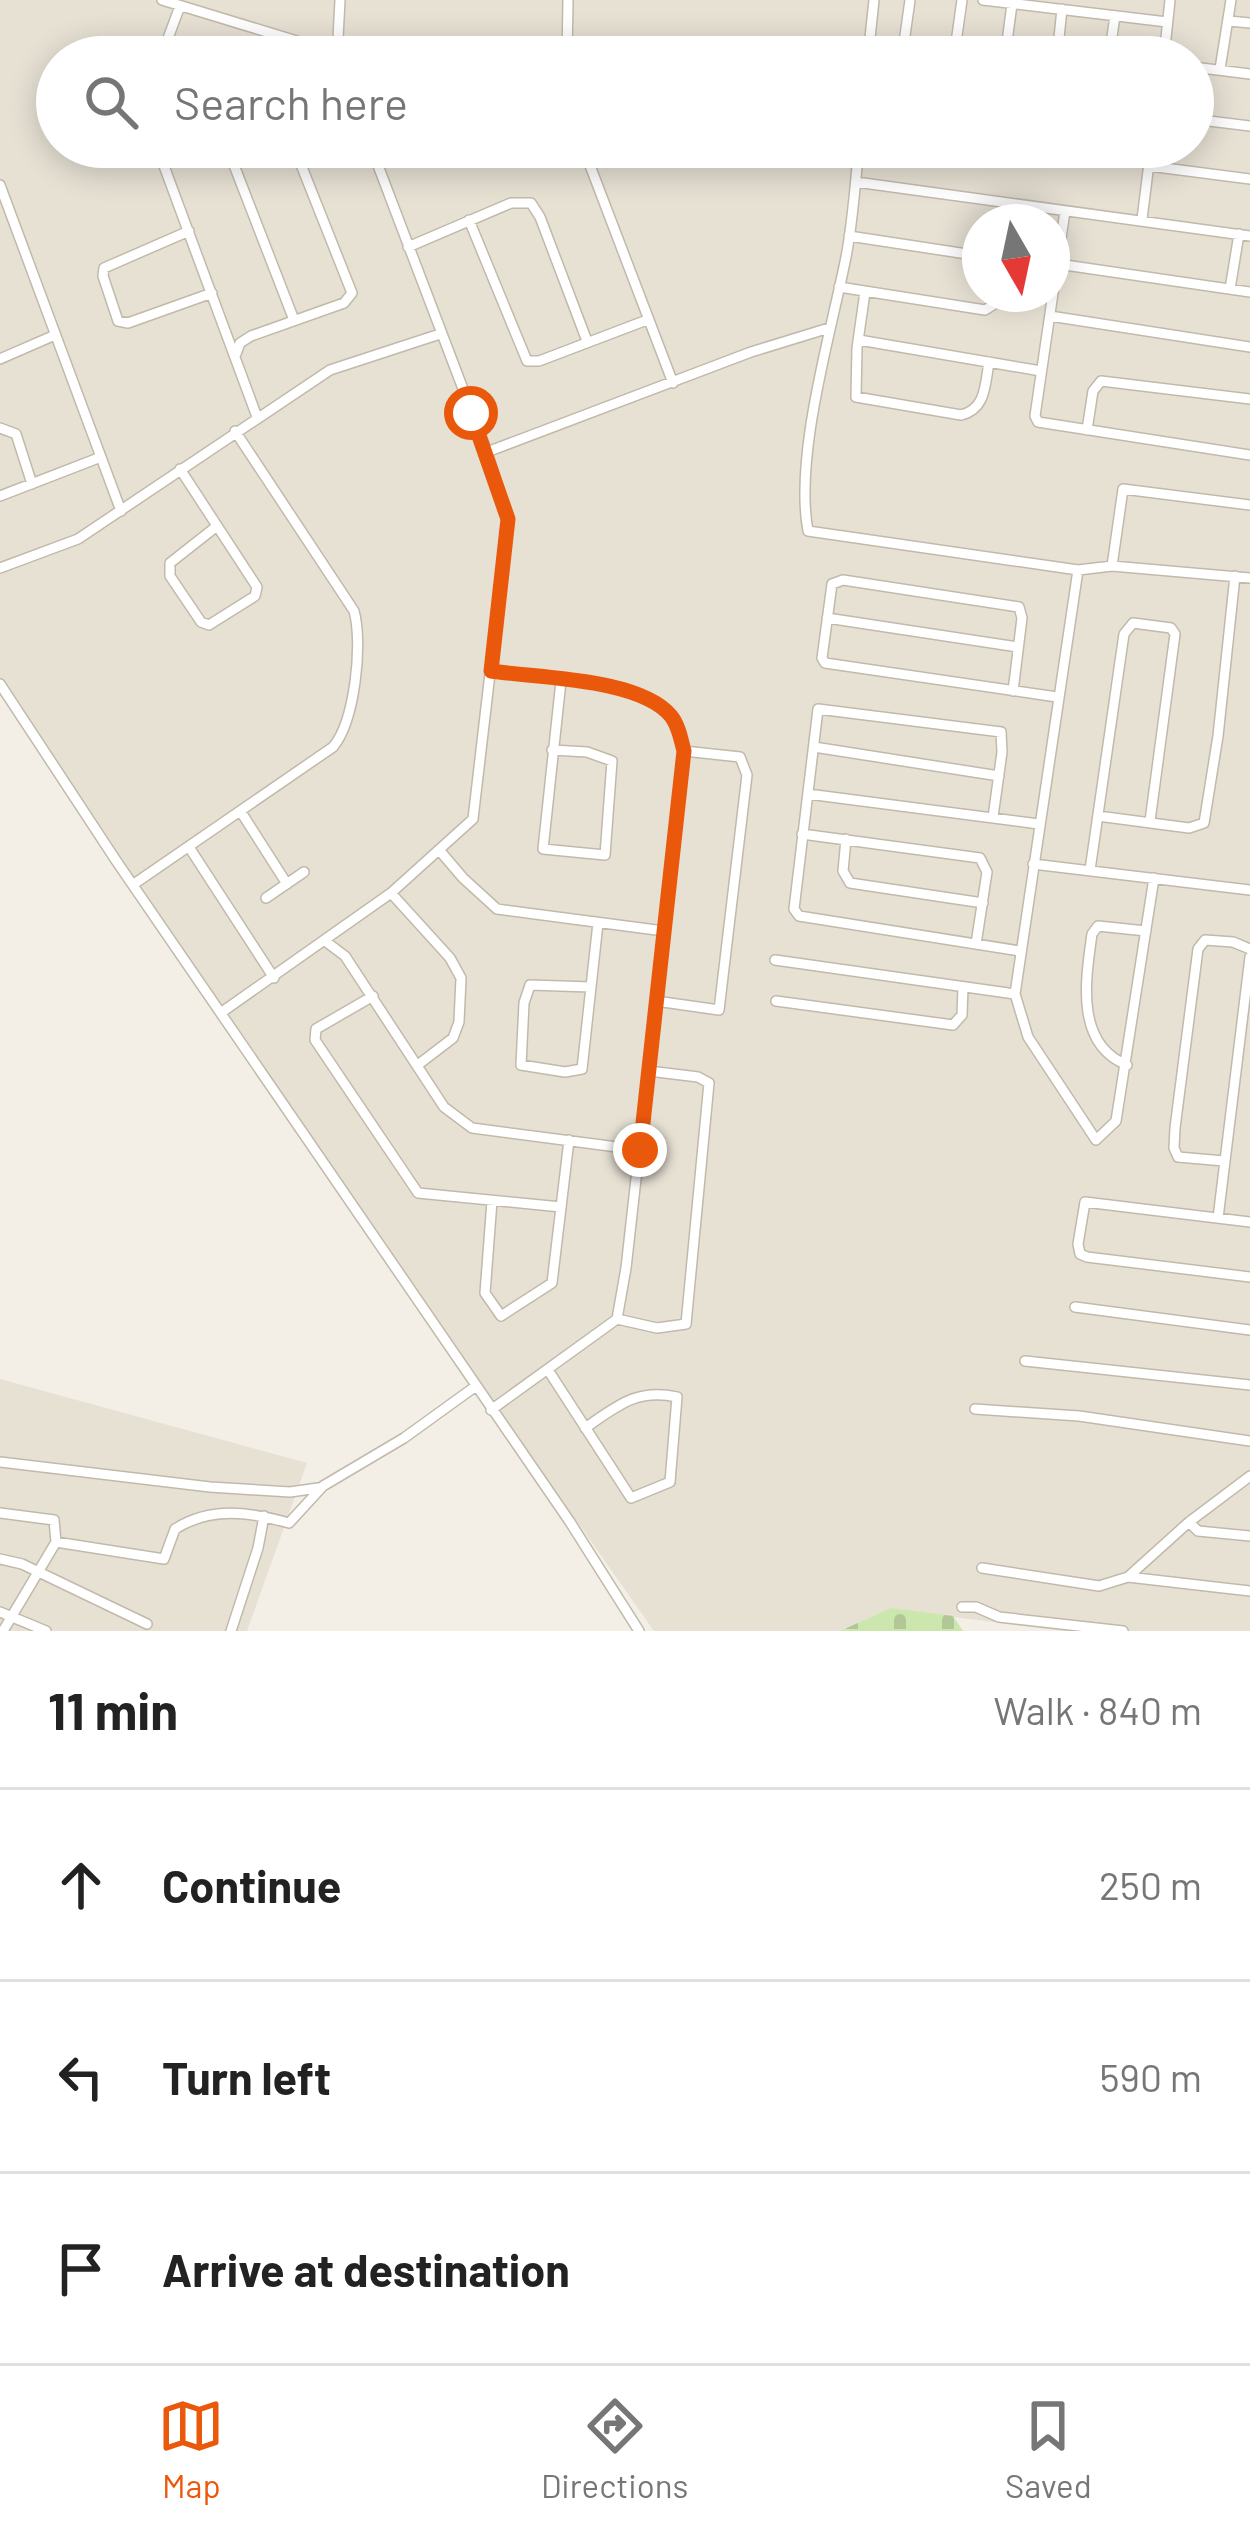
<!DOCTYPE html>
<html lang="en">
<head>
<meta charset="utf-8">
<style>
  body { margin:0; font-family:Barlow,sans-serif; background:#f6f6f6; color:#222 }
  .compass { position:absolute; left:962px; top:204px; width:108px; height:108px; border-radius:50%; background:#fff; box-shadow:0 6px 30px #0003; rotate:171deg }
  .stop { position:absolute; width:36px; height:36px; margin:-27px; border:9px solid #ea580c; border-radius:50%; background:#fff }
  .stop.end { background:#ea580c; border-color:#fff; box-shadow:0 3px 12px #0008 }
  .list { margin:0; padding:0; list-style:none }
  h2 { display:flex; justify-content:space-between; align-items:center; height:156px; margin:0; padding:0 48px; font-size:51px }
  h2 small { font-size:39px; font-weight:400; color:#767676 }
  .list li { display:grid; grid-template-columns:78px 1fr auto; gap:36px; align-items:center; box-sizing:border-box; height:192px; padding:0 48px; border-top:3px solid #e0e0e0 }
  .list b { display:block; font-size:45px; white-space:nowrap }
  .list em { font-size:39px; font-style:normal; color:#767676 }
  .icon { flex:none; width:66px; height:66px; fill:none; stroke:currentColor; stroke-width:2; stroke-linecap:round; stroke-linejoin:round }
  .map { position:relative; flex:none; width:1250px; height:1631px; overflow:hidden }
  .search { position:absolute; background:#fff; box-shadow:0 6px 30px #0003; left:36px; right:36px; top:36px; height:132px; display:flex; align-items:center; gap:30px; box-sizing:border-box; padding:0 42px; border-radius:66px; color:#767676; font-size:45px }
  .sheet { height:732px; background:#fff }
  nav { display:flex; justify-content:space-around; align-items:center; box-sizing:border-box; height:168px; border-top:3px solid #e0e0e0; background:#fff; font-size:33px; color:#767676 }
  nav a { display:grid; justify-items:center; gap:6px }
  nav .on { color:#ea580c }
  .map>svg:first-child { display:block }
  .residential { fill:#e7e1d4; fill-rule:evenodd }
  .cemetery { fill:url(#cemetery-stones) }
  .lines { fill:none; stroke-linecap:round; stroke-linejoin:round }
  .minor-casing { stroke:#c1baab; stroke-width:12 }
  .minor { stroke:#fff; stroke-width:9 }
  .route { stroke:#ea580c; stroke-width:15 }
</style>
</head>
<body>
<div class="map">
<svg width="1250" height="1631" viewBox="0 0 1250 1631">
  <defs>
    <pattern id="cemetery-stones" width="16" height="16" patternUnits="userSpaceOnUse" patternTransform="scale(3)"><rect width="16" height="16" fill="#cce7ae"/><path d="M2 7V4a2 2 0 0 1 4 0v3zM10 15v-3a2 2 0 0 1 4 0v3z" fill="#b1c796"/></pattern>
  </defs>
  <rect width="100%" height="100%" fill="#f3efe6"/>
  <path class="residential" d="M0,0H1250V1631H1062L891,1609L840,1631H654L147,910L0,679ZM57,57H1193V147H57ZM980,222H1052V294H980Z
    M0,1379L307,1463L247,1631H0Z"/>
  <path class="cemetery" d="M891,1608L953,1616L963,1631H840Z"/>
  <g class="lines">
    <defs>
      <path id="minor" d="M162,0L336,53
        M983,0L1167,22
        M1229,21L1250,23
        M161,57L180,6
        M337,57L340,0
        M567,57L568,0
        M868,57L874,0
        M902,57L910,0
        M954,57L962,0
        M1005,57L1012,4
        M1057,57L1062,9
        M1109,57L1115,16
        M1164,57L1170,0
        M1193,67L1250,74
        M1220,69L1231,0
        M1193,119L1250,126
        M157,147L257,417
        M227,147L294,320
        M583,147L673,383
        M859,147C855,184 853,221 846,257C831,333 794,456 808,531L1078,570L1112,566L1250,578
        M1005,147L1087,157L1096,147
        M1149,166L1250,179
        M856,182L1250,236
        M0,185L121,511
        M1065,211L1035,416L1038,422L1250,455
        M1142,219L1151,147
        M469,220L527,361H539L647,320
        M189,231L104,268L103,276L118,321L128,323L212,293
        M849,236L980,256
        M408,247L511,203H531L540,217L587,341
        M1058,264L1250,292
        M839,287L985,310L998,302L1000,294
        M1230,289L1239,234
        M865,292L857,348L856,397L961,415C986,409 985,385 989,362
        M1050,316L1250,347
        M859,340L1041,371
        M236,354L240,343L251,336L344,303L352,293L294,147
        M0,359L55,335
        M0,428L16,434L32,484
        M1087,430L1093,391L1101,381L1250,399
        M487,452L751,352L829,328
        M180,469L257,587L255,596L209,625L201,622L170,576V563L217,526
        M0,496L101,457
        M1112,566L1123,489L1250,505
        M0,568L78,539L330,370L440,334
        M1078,570L1015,994L1028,1037L1096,1140L1116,1121L1154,878
        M827,618L1018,647
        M491,671C538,677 640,678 671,716C679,726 681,740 684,751L626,1268L617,1319L491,1410
        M0,684L117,862L570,1522L639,1631
        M1013,691L1022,618L1019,607L843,580L832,584L822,658L825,663L1057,697
        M814,747L999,776
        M552,750L587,752L612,761L605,855L543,849L561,681
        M808,794L1039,824
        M241,812L287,884
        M1098,816L1189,828L1204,823L1218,736L1235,576
        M993,817L1002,752L1001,732L818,709L794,909L799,916L1020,951
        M802,834L980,858L987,872L976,944
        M846,839L843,871L850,883L983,903
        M189,847L274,978
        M440,851L463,878L497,909L664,931
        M1033,864L1250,890
        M1090,870L1124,634L1133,623L1171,628L1175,634L1150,821
        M134,884L333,747C355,721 363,643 354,611L235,431
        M391,893L450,958L461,978L459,1022L453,1038L419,1064
        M266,898L304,872
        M325,941L345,956L444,1107L472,1128L640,1150
        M775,960L1015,994
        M591,987L530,985L524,1003L521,1065L565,1072L582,1069L598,923
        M373,996L316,1029L315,1040L418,1193L561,1207
        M656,1001L719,1010L747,775L740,757L684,751
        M776,1001L953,1025L962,1015L963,987
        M222,1012L391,893L473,819L508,519L487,452L371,147
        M1127,1065C1074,1044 1086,977 1092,934L1098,926L1146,931
        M1224,1161L1178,1157L1174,1148L1175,1128L1198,949L1205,940L1233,942L1250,949
        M492,1201L485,1293L501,1316L552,1283L569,1140
        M1218,1218L1250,957
        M1250,1222L1085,1202L1078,1244L1080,1254L1087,1257L1250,1277
        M1075,1307L1250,1330
        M617,1319L657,1328L686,1324L709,1083L698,1077L649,1071
        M1025,1361L1250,1385
        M548,1370L631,1498L670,1482L677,1397C637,1388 617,1406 585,1428
        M975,1409L1079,1416L1250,1441
        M0,1462L210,1487L290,1492L318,1488
        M0,1513L54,1520L56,1542
        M1189,1522L1198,1531L1250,1536
        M0,1559L22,1564L147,1624
        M982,1568L1099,1586L1128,1577L1250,1591
        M1128,1577L1189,1522L1250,1476
        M962,1607H976L999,1617L1123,1631
        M0,1612L46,1631
        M3,1631L56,1542L164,1559L175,1529C211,1506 250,1512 289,1523L323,1486L404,1438L476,1386
        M231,1631L258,1548L264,1516"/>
    </defs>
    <use href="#minor" class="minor-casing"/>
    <use href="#minor" class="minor"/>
  </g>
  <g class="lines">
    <path class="route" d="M471,413L508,519L491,671C538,678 640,678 671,716C679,726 681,740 684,751L640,1150"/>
  </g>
</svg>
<svg class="compass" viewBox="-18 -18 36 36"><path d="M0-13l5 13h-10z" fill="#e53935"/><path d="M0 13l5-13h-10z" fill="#767676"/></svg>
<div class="stop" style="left:471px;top:413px"></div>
<div class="stop end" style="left:640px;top:1150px"></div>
<div class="search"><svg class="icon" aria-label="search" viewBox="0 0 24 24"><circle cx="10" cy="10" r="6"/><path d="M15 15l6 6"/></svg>Search here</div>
</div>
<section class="sheet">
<h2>11 min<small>Walk · 840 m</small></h2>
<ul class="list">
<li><svg class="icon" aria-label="ahead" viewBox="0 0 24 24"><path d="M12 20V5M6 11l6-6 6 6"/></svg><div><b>Continue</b></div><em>250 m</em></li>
<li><svg class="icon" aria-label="left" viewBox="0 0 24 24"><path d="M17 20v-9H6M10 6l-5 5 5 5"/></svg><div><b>Turn left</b></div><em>590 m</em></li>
<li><svg class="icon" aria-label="arrive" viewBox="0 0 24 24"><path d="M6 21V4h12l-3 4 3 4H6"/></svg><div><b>Arrive at destination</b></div></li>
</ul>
</section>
<nav>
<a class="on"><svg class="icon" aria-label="map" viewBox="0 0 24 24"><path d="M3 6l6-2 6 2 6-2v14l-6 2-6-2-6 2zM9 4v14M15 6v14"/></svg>Map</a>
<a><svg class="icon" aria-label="directions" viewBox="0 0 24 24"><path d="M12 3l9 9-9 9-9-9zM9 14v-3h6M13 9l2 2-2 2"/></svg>Directions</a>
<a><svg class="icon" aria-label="saved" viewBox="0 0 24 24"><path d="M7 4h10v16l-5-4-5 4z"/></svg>Saved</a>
</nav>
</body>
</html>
